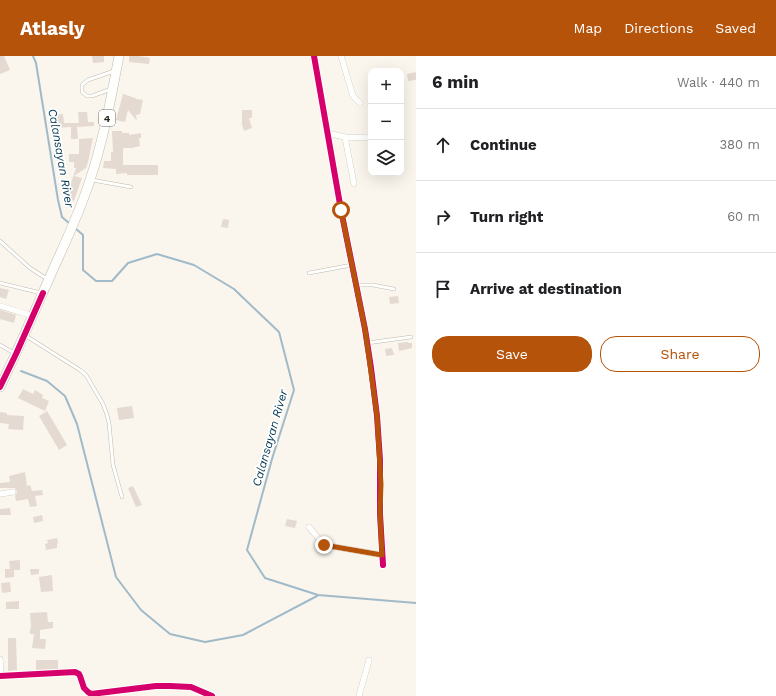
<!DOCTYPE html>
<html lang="en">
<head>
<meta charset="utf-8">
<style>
  body { margin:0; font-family:"Work Sans",sans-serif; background:#f6f6f6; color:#202124 }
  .controls { position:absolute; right:12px; top:12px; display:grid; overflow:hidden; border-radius:8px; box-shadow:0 4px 16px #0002 }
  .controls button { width:36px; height:36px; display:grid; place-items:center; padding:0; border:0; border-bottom:1px solid #e0e0e0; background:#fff; color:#202124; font:20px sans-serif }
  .stop { position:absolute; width:12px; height:12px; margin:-9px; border:3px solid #b45309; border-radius:50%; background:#fff }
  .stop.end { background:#b45309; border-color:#fff; box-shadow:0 1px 4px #0008 }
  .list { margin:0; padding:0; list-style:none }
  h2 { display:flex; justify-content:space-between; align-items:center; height:52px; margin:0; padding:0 16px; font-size:17px }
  h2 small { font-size:13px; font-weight:400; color:#757577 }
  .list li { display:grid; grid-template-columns:26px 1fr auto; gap:12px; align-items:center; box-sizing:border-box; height:72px; padding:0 16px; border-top:1px solid #e0e0e0 }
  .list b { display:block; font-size:15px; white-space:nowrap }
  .list em { font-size:13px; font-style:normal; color:#757577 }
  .actions { display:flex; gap:8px; padding:12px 16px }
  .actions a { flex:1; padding:9px 0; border:1px solid #b45309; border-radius:16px; text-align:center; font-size:14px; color:#b45309 }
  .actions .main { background:#b45309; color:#fff }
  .icon { flex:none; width:22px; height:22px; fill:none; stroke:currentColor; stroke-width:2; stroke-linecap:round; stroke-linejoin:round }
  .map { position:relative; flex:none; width:416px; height:640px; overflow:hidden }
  header { display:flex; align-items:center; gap:24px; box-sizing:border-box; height:56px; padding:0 20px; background:#b45309; color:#fff }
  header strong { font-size:19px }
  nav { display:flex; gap:22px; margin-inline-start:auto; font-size:14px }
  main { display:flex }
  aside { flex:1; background:#fff }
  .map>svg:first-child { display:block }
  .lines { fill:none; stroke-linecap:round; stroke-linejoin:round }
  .stream { stroke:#a0bac9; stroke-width:2 }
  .building { fill:#e4dad2 }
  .service-casing { stroke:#bfbbb2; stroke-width:4 }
  .minor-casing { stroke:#bfbbb2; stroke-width:6 }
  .trunk-casing { stroke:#bfbbb2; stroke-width:10 }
  .service { stroke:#fefefc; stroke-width:3 }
  .minor { stroke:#fefefc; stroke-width:5.5 }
  .trunk { stroke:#fefefc; stroke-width:9 }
  .cycleway-casing { stroke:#fff; stroke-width:8 }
  .cycleway { stroke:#d6006c; stroke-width:6 }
  .route { stroke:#b45309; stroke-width:5 }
  .labels { text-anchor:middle; stroke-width:3.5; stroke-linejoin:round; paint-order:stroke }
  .shield { fill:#fff; stroke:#6c6962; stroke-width:1 }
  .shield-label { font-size:10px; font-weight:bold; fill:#2d291f }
  .water-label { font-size:12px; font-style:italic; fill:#063b55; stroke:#fff }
</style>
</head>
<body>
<header>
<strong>Atlasly</strong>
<nav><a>Map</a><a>Directions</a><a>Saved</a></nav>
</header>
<main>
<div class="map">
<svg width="416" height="640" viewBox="0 0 416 640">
  <rect width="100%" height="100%" fill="#faf6ed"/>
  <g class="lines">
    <path class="stream" d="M33,0L36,7L58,144L62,161L70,168
      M75,172L83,179V214L96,225H112L128,207L157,198L194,209L234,233L279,276L294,334L272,403L247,494L265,522L318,539L416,547
      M21,315L47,325L65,340L77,368L116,521L141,554L170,578L205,586L243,579L317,540"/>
  </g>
  <path class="building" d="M0,0H4L10,14L0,18Z
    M92,0H104V6L93,7Z
    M129,0H139L150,2L149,8L129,6Z
    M416,16V24L408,25L407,18Z
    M123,38L135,42L136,43L143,44L140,58L136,59L137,65L128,54L125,66L116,64Z
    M242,54H252V62H249L252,72L244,75L242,68Z
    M78,56H87L88,66H94V70L77,71L78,83H71V71L56,72L55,59L63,58L64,67H79Z
    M112,75H122V77H129V79L141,77V82H139L140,90L132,92H123V109H158V119H127V117L116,118V113L103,112L104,105H111V96H113Z
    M93,82L88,106L86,112L74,120L82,122L74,145L66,142L76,112H74V106H69V98H79V83Z
    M223,163L229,164L228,172L221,171Z
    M0,232L9,234L6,243L0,241Z
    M398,240L399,247L390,248L389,241Z
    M0,254L16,259L14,267L0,263Z
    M408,286V287H412V292L399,295L398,287Z
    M392,292L394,299L386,300L385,293Z
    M23,333L33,338L35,334L43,339L42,342L49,345L45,355L18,342Z
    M132,350L134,362L119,364L117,352Z
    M47,355L67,389L59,394L39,360Z
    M0,356L7,357V359L24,360L23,374L8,373L9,368L0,367Z
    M25,416L27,430L30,429L32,435L42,434L43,439L35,440L37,450L30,451L28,443L16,445L15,440L17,436L15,432H0V427L10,426L9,420Z
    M133,430L142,449L136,451L128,432Z
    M10,452L11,459H0V453Z
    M42,459L43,465L34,467L33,461Z
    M287,463L297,465L295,472L285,470Z
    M57,482L58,487L57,488V492L46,494L45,488L48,487L47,484Z
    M20,504V514H14V521L5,522V513H10L9,505Z
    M30,513H39V518L31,519Z
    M52,519L53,535L41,536L39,521Z
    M10,526L11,536L2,537L1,527Z
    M19,545V553H6V546Z
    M47,556L48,566H53V572L40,574V583H46L45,593L32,592L34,578H30V573L31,572L30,557Z
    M8,582H16L17,614L8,615Z
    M36,604H58V613L36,614Z"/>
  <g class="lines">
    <defs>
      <path id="service" d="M111,33L92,40H87L82,36V29L88,24L114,15
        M92,124L131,131
        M0,185L30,212L47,223
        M309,217L352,209
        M0,227L41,237
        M356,229H373L394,233
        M26,280L80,314L86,319L103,348L107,359L109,367L113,409L122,441
        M367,287L411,281
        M0,289L14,297"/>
      <path id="minor" d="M314,0L341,154L365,273L371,312L377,360L380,404V458L383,509
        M341,0L353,40L360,47
        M327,77L345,81L354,128
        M345,81L371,82
        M0,250L33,260
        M0,438L13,436
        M309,471L324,489L382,499
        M0,603L1,620
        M0,620L75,616L79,618L80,620L84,632L88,636L91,638L156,630H170L191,631L212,640
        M359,640L369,604"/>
      <path id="trunk" d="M0,331C17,296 32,261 48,225C62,193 78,161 89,127C103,86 111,43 119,0"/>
    </defs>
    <use href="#service" class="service-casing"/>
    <use href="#minor" class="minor-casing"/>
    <use href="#trunk" class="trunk-casing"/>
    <use href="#service" class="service"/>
    <use href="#minor" class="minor"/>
    <use href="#trunk" class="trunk"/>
    <defs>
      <path id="cycleway" d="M314,0L341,154L365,273L371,312L377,360L380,404V458L383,509
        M0,331L16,298L43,237
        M0,620L75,616L79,618L80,620L84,632L88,636L91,638L156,630H170L191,631L212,640"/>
    </defs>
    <use href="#cycleway" class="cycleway-casing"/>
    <use href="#cycleway" class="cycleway"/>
  </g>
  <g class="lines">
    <path class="route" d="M324,489L382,499L380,458L381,428L377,360L365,273L356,229L341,154"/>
  </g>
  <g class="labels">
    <rect class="shield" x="99" y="54" width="16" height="16" rx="3"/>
    <g class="shield-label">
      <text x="107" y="66">4</text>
    </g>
    <g class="water-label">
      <text transform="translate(61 102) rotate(80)" y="4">Calansayan River</text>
      <text transform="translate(270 382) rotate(-74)" y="4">Calansayan River</text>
    </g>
  </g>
</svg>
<div class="controls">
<button>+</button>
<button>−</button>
<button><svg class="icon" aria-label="layers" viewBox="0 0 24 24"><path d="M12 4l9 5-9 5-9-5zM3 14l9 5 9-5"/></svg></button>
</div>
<div class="stop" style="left:341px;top:154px"></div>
<div class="stop end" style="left:324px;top:489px"></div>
</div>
<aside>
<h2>6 min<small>Walk · 440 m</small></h2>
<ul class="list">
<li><svg class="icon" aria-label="ahead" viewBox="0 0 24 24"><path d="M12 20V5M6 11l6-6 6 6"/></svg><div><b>Continue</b></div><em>380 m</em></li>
<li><svg class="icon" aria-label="right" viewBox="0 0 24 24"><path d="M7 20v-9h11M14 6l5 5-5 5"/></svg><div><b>Turn right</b></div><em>60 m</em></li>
<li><svg class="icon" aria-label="arrive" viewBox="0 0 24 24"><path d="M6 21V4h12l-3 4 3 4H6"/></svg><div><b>Arrive at destination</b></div></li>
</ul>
<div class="actions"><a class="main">Save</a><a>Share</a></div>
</aside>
</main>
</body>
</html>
